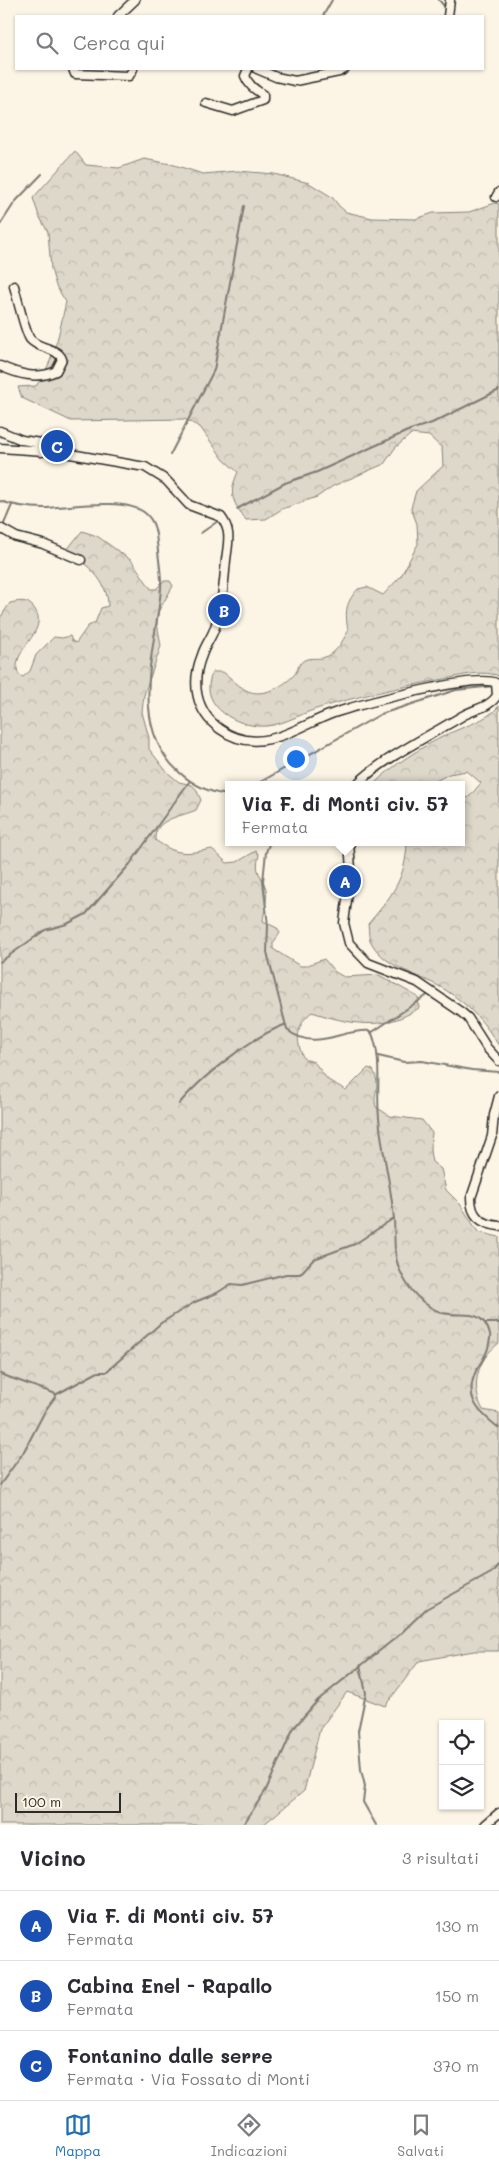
<!DOCTYPE html>
<html lang="it">
<head>
<meta charset="utf-8">
<style>
  body { margin:0; font-family:Mali,sans-serif; background:#f2f2f3; color:#2b2b33 }
  .controls { position:absolute; right:15px; bottom:15px; display:grid; overflow:hidden; border-radius:0px; box-shadow:0 1px 4px #0004 }
  .controls button { width:45px; height:45px; display:grid; place-items:center; padding:0; border:0; border-bottom:1px solid #e1e1e2; background:#fff; color:#2b2b33; font:25px sans-serif }
  .scale { position:absolute; left:15px; bottom:12px; width:106px; box-sizing:border-box; padding-left:5px; border:2px solid #2b2b2b; border-top:0; font-size:14px; line-height:18px; white-space:nowrap; color:#2b2b2b; -webkit-text-stroke:4px #fcf5e5; paint-order:stroke }
  .you { position:absolute; left:295px; top:758px; width:18px; height:18px; margin:-12px; border:4px solid #fff; border-radius:50%; background:#1a73e8; box-shadow:0 0 0 8px #1a73e833 }
  .badge { display:grid; place-items:center; width:32px; height:32px; border-radius:50%; background:#1f6fb2; color:#fff; font-size:16px; font-weight:700 }
  .pin { position:absolute; translate:-50% -50%; border:2px solid #fff; box-shadow:0 1px 5px #0006 }
  .popup { position:absolute; left:225px; top:781px; width:240px; height:65px; box-sizing:border-box; display:grid; place-content:center; border-radius:0px; background:#fff; filter:drop-shadow(0 1px 4px #0005); font-size:16px; white-space:nowrap; color:#7c7c81 }
  .popup b { font-size:19px; color:#2b2b33 }
  .popup::after { content:''; position:absolute; left:50%; top:100%; margin-left:-10px; border:10px solid transparent; border-top-color:#fff }
  .list { margin:0; padding:0; list-style:none }
  h2 { display:flex; justify-content:space-between; align-items:center; height:65px; margin:0; padding:0 20px; font-size:21px }
  h2 small { font-size:16px; font-weight:400; color:#7c7c81 }
  .list li { display:grid; grid-template-columns:32px 1fr auto; gap:15px; align-items:center; box-sizing:border-box; height:70px; padding:0 20px; border-top:1px solid #e1e1e2 }
  .list b { display:block; font-size:19px; white-space:nowrap }
  .list p { margin:0; font-size:16px; white-space:nowrap; color:#7c7c81 }
  .list em { font-size:16px; font-style:normal; color:#7c7c81 }
  .icon { flex:none; width:28px; height:28px; fill:none; stroke:currentColor; stroke-width:2; stroke-linecap:round; stroke-linejoin:round }
  .map { position:relative; flex:none; width:499px; height:1825px; overflow:hidden }
  .search { position:absolute; background:#fff; box-shadow:0 1px 4px #0004; left:15px; right:15px; top:15px; height:55px; display:flex; align-items:center; gap:12px; box-sizing:border-box; padding:0 18px; border-radius:0px; color:#7c7c81; font-size:19px }
  .sheet { height:275px; background:#fff }
  nav { display:flex; justify-content:space-around; align-items:center; box-sizing:border-box; height:70px; border-top:1px solid #e1e1e2; background:#fff; font-size:14px; color:#7c7c81 }
  nav a { display:grid; justify-items:center; gap:2px }
  nav .on { color:#1f6fb2 }
  .map>svg:first-child { display:block }
  .forest { fill:url(#forest-crowns); stroke:#84827a }
  .lines { fill:none; stroke-linecap:round; stroke-linejoin:round }
  .stream { stroke:#7d7b74; stroke-width:2 }
  .minor-casing { stroke:#2b2b2b; stroke-width:11 }
  .minor { stroke:#fcf5e5; stroke-width:8 }
</style>
</head>
<body>
<div class="map">
<svg width="499" height="1825" viewBox="0 0 499 1825">
  <defs>
    <pattern id="forest-crowns" width="20" height="18" patternUnits="userSpaceOnUse" patternTransform="scale(1.25)"><rect width="20" height="18" fill="#ded8ca"/><path d="M2 6a3 3 0 1 1 6 0M12 15a3 3 0 1 1 6 0" fill="none" stroke="#bfbaae"/></pattern>
  </defs>
  <rect width="100%" height="100%" fill="#fcf5e5"/>
  <filter id="ink" filterUnits="userSpaceOnUse"><feTurbulence type="fractalNoise" baseFrequency=".02" numOctaves="2"/><feDisplacementMap in="SourceGraphic" scale="10" xChannelSelector="R" yChannelSelector="G"/><feConvolveMatrix kernelMatrix="1 2 1 2 8 2 1 2 1" color-interpolation-filters="sRGB"/></filter>
  <g filter="url(#ink)">
    <path class="forest" d="M75,151L86,165L119,168L144,159L171,164L203,174L238,171L274,174L309,183L332,197L339,206L346,212L372,218L416,219L433,213L469,212L495,203L499,204V676C479,669 459,677 439,680C397,688 357,696 316,709C298,715 278,728 258,726C231,724 197,702 213,672H223C230,677 236,684 244,689C260,699 281,688 293,676C298,672 297,665 303,661C308,657 316,659 322,658C336,655 342,642 348,631C345,612 345,603 358,589L367,587L383,595L401,576L418,544L417,524L411,508L416,491L443,466L442,448L429,436L411,434L395,448L384,464L333,486L317,497L282,509L266,519L246,520C232,501 228,494 238,472L224,460L200,427L184,419L71,421L22,398L18,387L36,386C55,360 59,332 66,302L56,286L51,269L48,232L39,216L33,198Z
      M82,531L97,536L132,561L151,589H156L164,581H170L173,586L158,612L157,623L161,646L144,695L142,712L149,738V749L167,772L179,782L192,785L196,789L201,800L196,810C181,817 154,818 155,840C178,856 185,854 212,849L227,863L237,862L256,851L259,855C254,874 261,872 266,889C268,897 264,912 263,921L277,928L280,933L273,943V949L300,966H305L324,959L335,972L344,977L379,975L418,997L419,1008C383,1032 350,1024 312,1012C296,1024 295,1041 304,1059L314,1062L328,1080L346,1090L368,1068L373,1070C382,1088 372,1092 376,1107L390,1116L422,1120L432,1133L430,1151L432,1162L441,1169L446,1190L460,1204L478,1232L499,1237V1343C477,1360 470,1386 483,1410L499,1413V1651H474L419,1661L385,1706L347,1692L320,1729L304,1791L263,1825H0V618L10,603C20,601 27,599 34,608C52,632 7,651 19,675L23,677L30,671L36,655L54,637L62,638L70,636L72,641L76,643L88,626L95,623L101,608L108,606C108,580 86,563 66,551Z
      M499,706V1046C485,1023 470,1006 447,991C423,975 386,970 371,942C368,937 369,929 368,924C391,897 406,879 407,842H461V800L469,797L481,783L467,771L449,774L428,785H373C392,765 422,747 446,735C463,726 487,721 499,706Z"/>
    <g class="lines">
      <path class="stream" d="M439,0L445,7
        M323,16L332,0
        M0,225L15,202L42,174
        M170,455L214,370L244,206
        M0,501C15,506 29,508 44,508C70,507 125,497 145,513C157,523 156,537 158,551C159,563 162,577 161,589C156,647 127,726 179,772C193,785 209,793 229,795
        M237,509L285,483L317,472L410,430L432,423L499,390
        M3,526L12,505
        M201,533L218,521
        M255,785L381,714L456,690L494,686
        M270,842L266,852L263,881L268,926L267,952L287,1030C317,1053 340,1028 371,1031C383,1059 376,1088 379,1118C382,1152 391,1185 394,1219C395,1235 393,1253 399,1268C406,1287 423,1307 443,1313C463,1318 481,1306 490,1334C491,1338 489,1343 488,1348C486,1356 481,1362 477,1369C463,1397 477,1411 499,1428
        M0,962L45,930L67,924L86,914L130,864L189,782
        M371,1033L429,994
        M378,1056L404,1062L422,1061L472,1070L499,1072
        M179,1104C201,1077 252,1037 284,1025
        M485,1323H499
        M0,1374L56,1394
        M0,1485L23,1453L45,1411L57,1394L98,1372H106L161,1323L195,1302L217,1293L231,1284L242,1285L286,1274H300L314,1259L355,1244L394,1218
        M360,1665L366,1693L358,1731L361,1770L365,1786L363,1802L376,1825
        M243,1825L266,1790L293,1729L318,1700L398,1636L426,1609L491,1573L499,1564"/>
      <defs>
        <path id="minor" d="M118,16L135,0
          M448,16L450,0
          M73,69L75,74L129,76L133,69
          M257,69L276,77L295,81L339,72L345,69
          M206,103L233,111L263,100V95C255,89 249,86 245,76L248,69
          M496,197L499,192
          M0,366C18,374 37,380 56,371L62,359C57,347 38,349 30,339C25,332 17,297 14,286
          M0,431L22,440L40,443L42,452
          M0,448L59,452L145,467L166,480L189,505L221,517C232,531 228,543 226,560C224,583 222,606 215,627C212,637 205,645 202,655C191,682 195,711 220,729C235,740 252,743 270,739C293,734 315,719 337,712C362,704 477,673 496,683L497,696C488,708 477,708 464,715C434,733 380,760 356,785
          M0,528L16,537L43,544L81,560
          M349,842L351,870L344,923L349,943L368,963L417,982L461,1012L468,1018L487,1048L499,1061
          M499,1096L494,1115L492,1136L471,1198C471,1217 482,1224 499,1226
          M485,1825L499,1813"/>
      </defs>
      <use href="#minor" class="minor-casing"/>
      <use href="#minor" class="minor"/>
    </g>
  </g>
</svg>
<div class="controls">
<button><svg class="icon" aria-label="locate" viewBox="0 0 24 24"><circle cx="12" cy="12" r="6"/><path d="M12 2v4M12 18v4M2 12h4M18 12h4"/></svg></button>
<button><svg class="icon" aria-label="layers" viewBox="0 0 24 24"><path d="M12 4l9 5-9 5-9-5zM3 14l9 5 9-5"/></svg></button>
</div>
<div class="scale">100 m</div>
<div class="you"></div>
<div class="pin badge" style="left:345px;top:881px;background:#1a4fb4">A</div>
<div class="popup"><b>Via F. di Monti civ. 57</b>Fermata</div>
<div class="pin badge" style="left:224px;top:610px;background:#1a4fb4">B</div>
<div class="pin badge" style="left:57px;top:446px;background:#1a4fb4">C</div>
<div class="search"><svg class="icon" aria-label="search" viewBox="0 0 24 24"><circle cx="10" cy="10" r="6"/><path d="M15 15l6 6"/></svg>Cerca qui</div>
</div>
<section class="sheet">
<h2>Vicino<small>3 risultati</small></h2>
<ul class="list">
<li><span class="badge" style="background:#1a4fb4">A</span><div><b>Via F. di Monti civ. 57</b><p>Fermata</p></div><em>130 m</em></li>
<li><span class="badge" style="background:#1a4fb4">B</span><div><b>Cabina Enel - Rapallo</b><p>Fermata</p></div><em>150 m</em></li>
<li><span class="badge" style="background:#1a4fb4">C</span><div><b>Fontanino dalle serre</b><p>Fermata · Via Fossato di Monti</p></div><em>370 m</em></li>
</ul>
</section>
<nav>
<a class="on"><svg class="icon" aria-label="map" viewBox="0 0 24 24"><path d="M3 6l6-2 6 2 6-2v14l-6 2-6-2-6 2zM9 4v14M15 6v14"/></svg>Mappa</a>
<a><svg class="icon" aria-label="directions" viewBox="0 0 24 24"><path d="M12 3l9 9-9 9-9-9zM9 14v-3h6M13 9l2 2-2 2"/></svg>Indicazioni</a>
<a><svg class="icon" aria-label="saved" viewBox="0 0 24 24"><path d="M7 4h10v16l-5-4-5 4z"/></svg>Salvati</a>
</nav>
</body>
</html>
